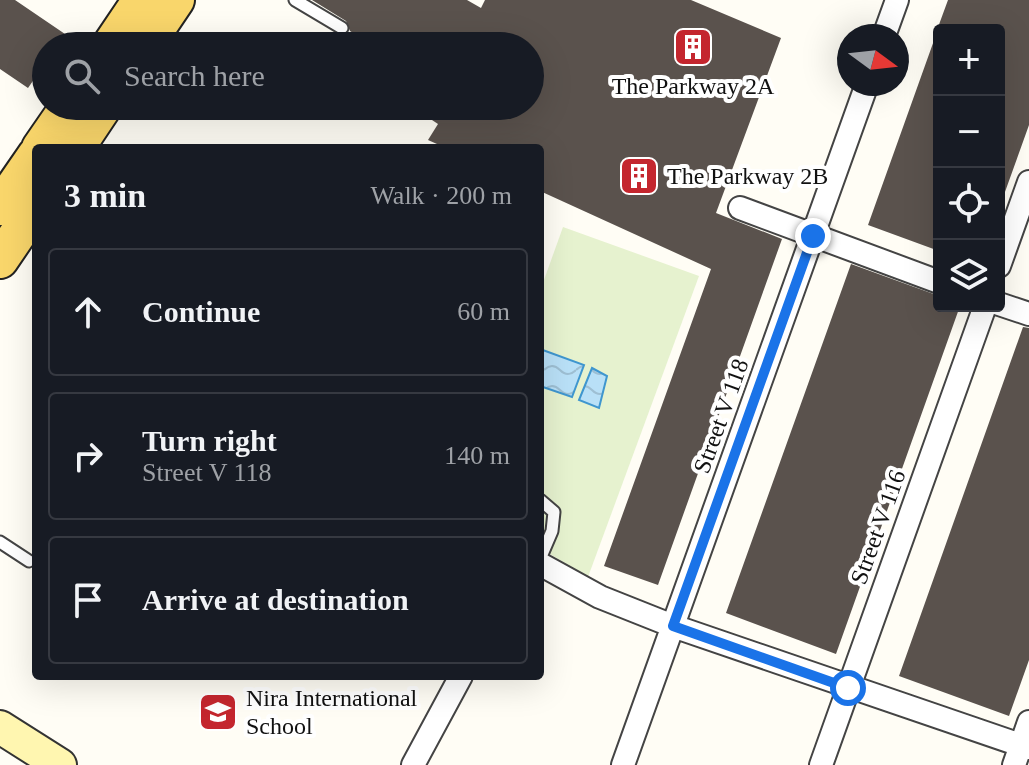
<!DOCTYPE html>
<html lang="en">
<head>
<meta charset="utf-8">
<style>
  body { margin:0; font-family:Georgia,serif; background:#242831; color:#f1f3f6 }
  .controls { position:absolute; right:24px; top:24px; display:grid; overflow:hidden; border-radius:8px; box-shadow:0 8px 32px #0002 }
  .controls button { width:72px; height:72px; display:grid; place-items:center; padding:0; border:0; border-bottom:2px solid #363941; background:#171b24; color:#f1f3f6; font:40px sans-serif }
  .compass { position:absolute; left:837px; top:24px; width:72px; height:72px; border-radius:50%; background:#171b24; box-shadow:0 8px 32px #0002; rotate:105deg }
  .stop { position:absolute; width:24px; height:24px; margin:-18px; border:6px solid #1a73e8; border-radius:50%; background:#fff }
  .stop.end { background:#1a73e8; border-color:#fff; box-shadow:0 2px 8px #0008 }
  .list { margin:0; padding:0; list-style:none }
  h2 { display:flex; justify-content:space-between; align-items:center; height:104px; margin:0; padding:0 32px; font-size:34px }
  h2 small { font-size:26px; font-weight:400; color:#9ea1a6 }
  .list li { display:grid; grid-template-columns:52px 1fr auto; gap:24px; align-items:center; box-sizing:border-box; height:128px; margin:0 16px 16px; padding:0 16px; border:2px solid #363941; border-radius:8px }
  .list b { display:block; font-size:30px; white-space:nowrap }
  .list p { margin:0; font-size:26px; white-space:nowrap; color:#9ea1a6 }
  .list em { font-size:26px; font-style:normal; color:#9ea1a6 }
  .icon { flex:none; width:44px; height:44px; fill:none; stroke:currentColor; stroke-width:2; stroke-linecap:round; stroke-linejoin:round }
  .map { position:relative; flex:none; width:1029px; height:765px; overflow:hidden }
  .search { position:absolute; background:#171b24; box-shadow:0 8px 32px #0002; left:32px; top:32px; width:512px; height:88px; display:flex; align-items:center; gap:20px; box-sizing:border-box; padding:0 28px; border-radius:44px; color:#9ea1a6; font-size:30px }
  .panel { position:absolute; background:#171b24; box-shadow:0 8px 32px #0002; left:32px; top:144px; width:512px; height:536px; border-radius:8px }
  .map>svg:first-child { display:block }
  .pitch { fill:#e6f2cf }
  .water { fill:url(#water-waves); stroke:#3f96cf; stroke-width:2 }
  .building { fill:#5a524d }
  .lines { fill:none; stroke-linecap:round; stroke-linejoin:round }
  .lane-casing { stroke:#444; stroke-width:15 }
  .street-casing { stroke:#444; stroke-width:26 }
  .secondary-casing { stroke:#333; stroke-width:36 }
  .primary-casing { stroke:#222; stroke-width:40 }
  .lane { stroke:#fff; stroke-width:11 }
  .street { stroke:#fff; stroke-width:22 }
  .secondary { stroke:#fff6b0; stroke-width:32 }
  .primary { stroke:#f9d66b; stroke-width:36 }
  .route { stroke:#1a73e8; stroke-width:10 }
  .labels { text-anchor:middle; stroke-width:8; stroke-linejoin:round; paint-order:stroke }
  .poi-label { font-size:24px; fill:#111; stroke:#fff; text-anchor:start }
  .street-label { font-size:24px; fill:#111; stroke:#fff }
</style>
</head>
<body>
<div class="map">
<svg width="1029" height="765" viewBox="0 0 1029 765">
  <defs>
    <pattern id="water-waves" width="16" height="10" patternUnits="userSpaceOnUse" patternTransform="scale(2)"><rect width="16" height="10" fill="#b9e0f7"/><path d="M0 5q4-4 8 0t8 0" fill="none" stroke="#9ebfd3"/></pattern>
  </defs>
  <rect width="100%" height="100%" fill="#fffdf5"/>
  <path class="pitch" d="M563,227L699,276L588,577L540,548V291Z"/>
  <path class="water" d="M540,349L584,365L572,397L540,386Z
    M592,368L607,376L599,408L579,400Z"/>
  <path class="building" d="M0,0H15L65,34L57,46H46V62L28,88L0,69Z
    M312,0H467L481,8L485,0H691L781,38L716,213L782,239L658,585L604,566L711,269L540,191V148H446L428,140L438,124L411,106H530V46H373L350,31L346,21Z
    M948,0H1029V125L1001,203L999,30H937Z
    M937,32H939V251L868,225Z
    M851,264L939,296V306H960L836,654L726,613Z
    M1023,327L1029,328V660L1009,716L899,676Z"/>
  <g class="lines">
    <defs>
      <path id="lane" d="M295,0L342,28
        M540,500L554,512L552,531L540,559
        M0,542L29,561"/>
      <path id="street" d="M884,36L897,0
        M740,208L939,282
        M999,266L1029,182
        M999,304L1029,314
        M540,564L600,597L673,626L1029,748
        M413,765L461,676
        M623,765L867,84
        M821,765L985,306
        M1014,765L1029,722"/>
      <path id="secondary" d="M0,727L60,765"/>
      <path id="primary" d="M110,46L141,0
        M145,46L176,0
        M40,148L69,106
        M76,148L104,106
        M0,207L36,155
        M0,260L36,207"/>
    </defs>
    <use href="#lane" class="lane-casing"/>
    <use href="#street" class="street-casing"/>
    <use href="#secondary" class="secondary-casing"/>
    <use href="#primary" class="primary-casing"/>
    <use href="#lane" class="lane"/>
    <use href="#street" class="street"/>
    <use href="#secondary" class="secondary"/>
    <use href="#primary" class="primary"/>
  </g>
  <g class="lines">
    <path class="route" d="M813,236L673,626L848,688"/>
  </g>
  <defs>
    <symbol id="building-square" viewBox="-11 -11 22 22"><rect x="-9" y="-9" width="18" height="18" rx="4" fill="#c4262e" stroke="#fff"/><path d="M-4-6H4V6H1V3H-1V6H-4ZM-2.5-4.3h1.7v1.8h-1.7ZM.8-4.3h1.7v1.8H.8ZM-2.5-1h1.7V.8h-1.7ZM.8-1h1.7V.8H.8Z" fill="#fff"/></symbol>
    <symbol id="school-square" viewBox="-11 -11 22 22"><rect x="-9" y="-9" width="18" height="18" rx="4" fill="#c4262e" stroke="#fff"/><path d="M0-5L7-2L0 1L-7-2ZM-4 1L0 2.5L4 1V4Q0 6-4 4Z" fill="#fff"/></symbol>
  </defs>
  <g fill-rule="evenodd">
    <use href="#building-square" x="671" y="25" width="44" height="44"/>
    <use href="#building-square" x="617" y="154" width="44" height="44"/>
    <use href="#school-square" x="196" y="690" width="44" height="44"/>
  </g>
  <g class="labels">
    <g class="poi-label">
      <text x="693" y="94" text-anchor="middle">The Parkway 2A</text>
      <text x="667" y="184">The Parkway 2B</text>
      <text x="246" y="706">Nira International<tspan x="246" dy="28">School</tspan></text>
    </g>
    <g class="street-label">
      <text transform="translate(721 416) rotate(-70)" y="8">Street V 118</text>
      <text transform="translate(878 527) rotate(-70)" y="8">Street V 116</text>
    </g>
  </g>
</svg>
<div class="controls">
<button>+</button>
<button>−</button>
<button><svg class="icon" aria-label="locate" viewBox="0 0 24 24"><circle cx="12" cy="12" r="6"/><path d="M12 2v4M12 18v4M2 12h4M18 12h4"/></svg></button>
<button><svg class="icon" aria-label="layers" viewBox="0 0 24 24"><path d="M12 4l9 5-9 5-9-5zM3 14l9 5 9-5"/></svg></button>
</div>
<svg class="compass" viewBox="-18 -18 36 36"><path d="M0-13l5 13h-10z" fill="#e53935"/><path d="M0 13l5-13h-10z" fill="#9ea1a6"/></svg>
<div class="stop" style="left:848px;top:688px"></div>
<div class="stop end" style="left:813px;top:236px"></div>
<div class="search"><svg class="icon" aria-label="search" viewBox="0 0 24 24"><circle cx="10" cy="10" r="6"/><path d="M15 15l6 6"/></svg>Search here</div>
<section class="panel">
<h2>3 min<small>Walk · 200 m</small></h2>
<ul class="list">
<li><svg class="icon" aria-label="ahead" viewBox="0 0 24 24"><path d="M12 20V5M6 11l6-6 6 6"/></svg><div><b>Continue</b></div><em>60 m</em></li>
<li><svg class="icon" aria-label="right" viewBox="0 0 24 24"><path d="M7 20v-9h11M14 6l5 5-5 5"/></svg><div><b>Turn right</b><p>Street V 118</p></div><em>140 m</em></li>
<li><svg class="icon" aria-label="arrive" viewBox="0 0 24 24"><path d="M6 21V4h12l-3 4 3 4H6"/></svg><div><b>Arrive at destination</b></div></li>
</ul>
</section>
</div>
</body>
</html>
